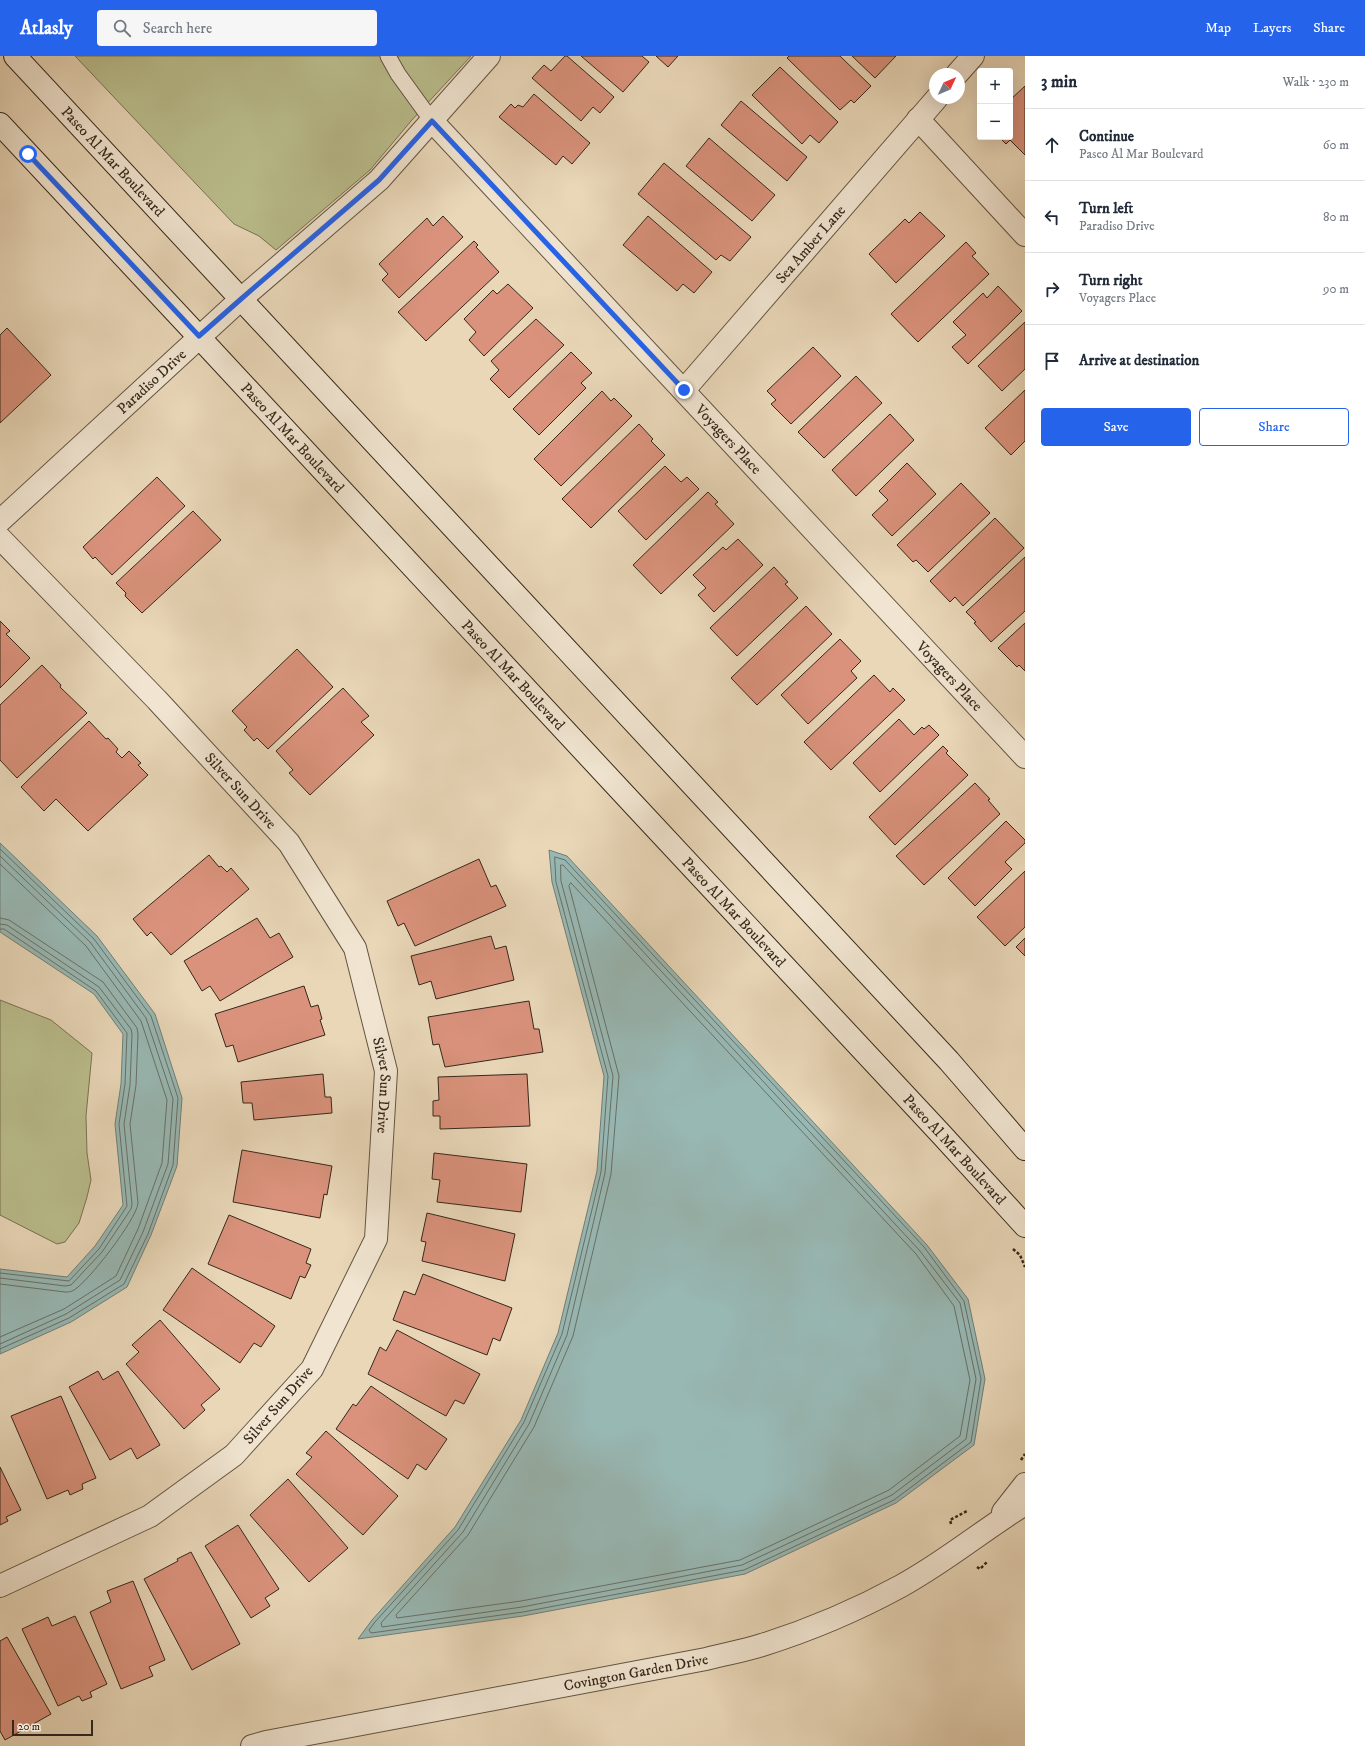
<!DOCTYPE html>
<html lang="en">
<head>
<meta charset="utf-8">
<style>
  body { margin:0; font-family:"IM FELL DW Pica",serif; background:#f6f6f7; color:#1f2937 }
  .controls { position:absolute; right:12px; top:12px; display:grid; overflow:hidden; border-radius:4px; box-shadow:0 4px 16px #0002 }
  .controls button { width:36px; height:36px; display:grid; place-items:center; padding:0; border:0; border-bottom:1px solid #e0e1e3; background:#fff; color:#1f2937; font:20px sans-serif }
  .compass { position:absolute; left:929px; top:12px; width:36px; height:36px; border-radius:50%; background:#fff; box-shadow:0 4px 16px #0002; rotate:46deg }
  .scale { position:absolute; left:12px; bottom:10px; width:81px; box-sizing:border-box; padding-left:4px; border:2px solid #36281a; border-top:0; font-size:11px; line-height:14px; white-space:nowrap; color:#36281a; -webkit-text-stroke:3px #f1e5d1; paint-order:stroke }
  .stop { position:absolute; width:12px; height:12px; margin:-9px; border:3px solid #2563eb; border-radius:50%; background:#fff }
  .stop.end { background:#2563eb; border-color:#fff; box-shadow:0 1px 4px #0008 }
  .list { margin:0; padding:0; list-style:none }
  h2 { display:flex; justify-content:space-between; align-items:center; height:52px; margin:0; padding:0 16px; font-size:17px }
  h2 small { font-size:13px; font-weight:400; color:#747a83 }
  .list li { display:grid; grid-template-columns:26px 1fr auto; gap:12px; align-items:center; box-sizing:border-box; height:72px; padding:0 16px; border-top:1px solid #e0e1e3 }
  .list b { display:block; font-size:15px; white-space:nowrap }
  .list p { margin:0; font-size:13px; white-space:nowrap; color:#747a83 }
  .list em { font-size:13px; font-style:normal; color:#747a83 }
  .actions { display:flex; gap:8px; padding:12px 16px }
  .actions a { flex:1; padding:9px 0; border:1px solid #2563eb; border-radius:4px; text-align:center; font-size:14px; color:#2563eb }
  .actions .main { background:#2563eb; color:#fff }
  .icon { flex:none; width:22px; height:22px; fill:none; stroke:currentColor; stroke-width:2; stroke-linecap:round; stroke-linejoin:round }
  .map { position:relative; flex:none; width:1025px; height:1690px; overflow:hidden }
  header { display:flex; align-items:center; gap:24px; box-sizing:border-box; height:56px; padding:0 20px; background:#2563eb; color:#fff }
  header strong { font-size:19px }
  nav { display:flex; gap:22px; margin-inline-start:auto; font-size:14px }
  .search { width:280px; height:36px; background:#f6f6f7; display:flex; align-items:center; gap:10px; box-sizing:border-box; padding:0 14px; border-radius:4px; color:#747a83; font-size:15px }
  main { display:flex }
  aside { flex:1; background:#fff }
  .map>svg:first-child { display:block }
  .green { fill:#babd8c; stroke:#787253 }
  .water { fill:#98b8b4; stroke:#717e76 }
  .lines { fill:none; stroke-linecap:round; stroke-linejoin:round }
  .shore { stroke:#677067; stroke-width:1 }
  .building { fill:#da927c; stroke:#36281a }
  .lane-casing { stroke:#635442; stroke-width:17 }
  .street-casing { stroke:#635442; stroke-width:24 }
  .secondary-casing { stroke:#36281a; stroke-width:24 }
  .path { stroke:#36281a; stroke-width:2.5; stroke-dasharray:3 2; stroke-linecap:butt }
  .lane { stroke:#f1e5d1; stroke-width:15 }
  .street { stroke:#f1e5d1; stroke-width:22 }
  .secondary { stroke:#f1e5d1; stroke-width:22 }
  .route { stroke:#2563eb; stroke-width:5 }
  .labels { text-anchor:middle; stroke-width:3; stroke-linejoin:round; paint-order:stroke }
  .street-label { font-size:15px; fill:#36281a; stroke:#f1e5d1 }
</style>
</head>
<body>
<header>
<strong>Atlasly</strong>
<div class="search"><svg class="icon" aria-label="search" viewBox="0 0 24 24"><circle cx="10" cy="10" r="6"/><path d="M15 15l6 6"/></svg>Search here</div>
<nav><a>Map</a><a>Layers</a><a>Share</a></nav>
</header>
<main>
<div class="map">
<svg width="1025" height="1690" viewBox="0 0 1025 1690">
  <rect width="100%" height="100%" fill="#e9d7b8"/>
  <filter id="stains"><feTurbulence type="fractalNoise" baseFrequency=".005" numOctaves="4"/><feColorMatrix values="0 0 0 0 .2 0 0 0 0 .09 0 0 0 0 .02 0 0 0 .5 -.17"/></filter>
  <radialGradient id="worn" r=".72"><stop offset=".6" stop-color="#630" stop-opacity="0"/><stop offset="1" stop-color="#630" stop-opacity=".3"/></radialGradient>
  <path class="green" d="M75,0H471L411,65L370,114L276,194L259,180L234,168Z
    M0,944L51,964L92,997L86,1060L87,1097L91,1124L87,1141L79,1167L65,1186L57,1188L0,1159Z"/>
  <path class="water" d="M0,787L97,880L155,958L182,1042L177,1110L151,1179L127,1231L71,1266L0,1298V1213L67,1221L95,1190L123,1149L115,1068L121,1028L123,978L94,938L0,876Z
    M549,794L567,800L927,1189L968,1243L985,1323L974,1389L896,1447L745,1518L523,1560L358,1583L372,1564L455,1471L521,1364L558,1277L597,1115L604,1020L552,826Z"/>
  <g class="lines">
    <path class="shore" d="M0,793L94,883L151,960L178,1042L173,1109L148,1178L124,1228L69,1262L0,1293
      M0,800L90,886L146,962L173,1043L168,1108L143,1176L120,1224L66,1258L0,1288
      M555,801L565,804L924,1191L964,1245L981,1323L971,1386L894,1444L744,1514L523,1556L371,1577L369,1574L375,1566L458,1474L524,1366L562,1278L601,1116L608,1020L556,826Z
      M0,808L86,890L141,965L167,1044L162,1107L138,1173L116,1220L64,1253L0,1281
      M561,809H563L920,1195L960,1247L976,1323L966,1383L892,1439L742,1509L522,1551L382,1571L381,1567L463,1476L529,1368L567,1279L605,1117L613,1020L561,825Z
      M571,827L916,1198L954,1250L970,1324L960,1380L889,1434L740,1504L521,1545L397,1562L396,1559L468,1479L534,1371L573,1280L611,1118L619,1020L569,830Z
      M0,862L9,864L103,926L137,972L138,978L136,1029L130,1068L138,1147C137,1163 88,1226 74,1234C71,1236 68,1236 65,1236L0,1228
      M0,868L7,869L99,931L131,973L132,978L130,1029L124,1068L132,1148L131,1153L102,1196L71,1229L65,1230L0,1222
      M0,873H4L96,935L127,977L125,1028L119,1068L127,1150L99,1193L69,1225L0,1217"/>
  </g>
  <path class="building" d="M565,0H567L614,41L600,57L593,51L581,65L532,22L544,9L551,15Z
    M581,0H642L649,6L623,36Z
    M656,0H678L668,11Z
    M789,0H840L871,30L854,47L851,44L840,54L787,2Z
    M852,0H896L875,22Z
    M780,11L838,66L819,87L810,79L802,88L752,39Z
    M1025,30V99L1010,84L1006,88L999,81H1010V44Z
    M534,38L590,87L572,108L563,100L556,109L499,61L511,48L515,52L518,49L523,51Z
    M741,45L807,101L787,125L721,69Z
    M709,82L775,139L752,165L686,110Z
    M664,107L751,181L730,205L721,199L716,204L638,138Z
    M920,156L945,180L896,227L869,198L905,163L909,167Z
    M443,160L463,181L399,242L382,224L388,218L379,208L427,162L433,170Z
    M648,160L712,216L694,237L683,228L677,235L623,189Z
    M474,185L478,189L476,191L499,216L426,285L398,256Z
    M966,186L976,197L972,200L989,218L918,286L891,258Z
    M508,228L533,252L484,300L469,284L476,276L464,263L493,234L497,238Z
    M998,230L1022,255L968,308L952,291L966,279L953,266L983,237L987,242Z
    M536,263L564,289L509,342L490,323L499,314L491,305Z
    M1025,266V313L1002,335L978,310Z
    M7,272L51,319L0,367V279Z
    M813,291L841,320L791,368L771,348L776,344L767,335Z
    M571,296L592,317L581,327L586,332L539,379L513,353Z
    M856,320L882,347L824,402L798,376Z
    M1025,334V385L1011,399L985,372Z
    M602,335L611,345L614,342L632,360L561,430L534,403Z
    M890,358L914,384L856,440L832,414Z
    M639,368L653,383L651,385L665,399L591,472L562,443Z
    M907,407L936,438L892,480L872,459L888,444L879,435Z
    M665,410L681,426L687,421L699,433L646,484L618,455Z
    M157,421L185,450L112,519L95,501L93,503L83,491Z
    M961,427L990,457L928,516L916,504L913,506L897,489Z
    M708,436L718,446L715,448L734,468L661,538L633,509Z
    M193,455L221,484L142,557L125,540L126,537L116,527Z
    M995,462L1024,492L963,550L955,541L950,546L930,525Z
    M738,483L763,509L714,556L698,539L706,532L693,519L723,491L726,494Z
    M1025,501V555L991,586L974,567L976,566L966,556Z
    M774,511L788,526L785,528L798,542L737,600L710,572Z
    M806,550L832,578L757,649L731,622Z
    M0,565L10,575L6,578L30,602L0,632Z
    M1025,567V615L1019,609L1017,611L998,592Z
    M840,583L861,605L851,615L857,622L808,668L781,639Z
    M297,593L333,631L268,693L257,682L254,685L244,674L247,671L232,655Z
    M42,609L61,629L60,631L87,657L17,722L0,704V649Z
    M874,619L890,636L893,632L905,644L831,714L804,686Z
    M343,632L369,660L361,666L374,679L310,739L289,717L293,714L276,695Z
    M899,663L914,679L922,671L924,673L929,669L939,679L880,736L853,707Z
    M89,665L106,683L108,682L118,693L116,696L122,702L129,695L141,707L138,709L148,719L88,775L56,743L44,755L21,731Z
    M943,690L948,695L946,697L968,719L895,789L869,761Z
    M975,727L990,743L988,744L1000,758L924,829L896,800Z
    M1006,765L1025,784V787L1005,806L1012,813L975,850L948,822Z
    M209,799L219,811L221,810L227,816L231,812L249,833L171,899L151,876L147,880L133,863Z
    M479,803L491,831L496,829L506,850L415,890L404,867L398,870L387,845Z
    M1025,815V871L1005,890L977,861Z
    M257,862L270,882L279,877L293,901L220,945L210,930L202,935L184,905Z
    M491,880L495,893L506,890L514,924L436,943L431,925L419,929L411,900Z
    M1025,882V900L1016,891Z
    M304,930L311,951L318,949L322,963L320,964L325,979L238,1006L233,989L226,991L215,958Z
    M529,945L534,973H539L543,996L445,1011L439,988L433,989L428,961Z
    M323,1018L325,1041H331L332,1057L254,1064L252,1047H243L241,1026Z
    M527,1018L530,1070L440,1073V1060H433V1045L439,1044L438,1021Z
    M242,1094L332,1110L327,1139L324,1138L320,1162L233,1146Z
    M434,1097L527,1108L521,1156L437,1146L440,1124L432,1123Z
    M427,1157L515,1178L505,1225L422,1205L426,1186L421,1185Z
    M229,1159L311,1193L306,1207L311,1209L305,1222L300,1220L291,1243L208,1208Z
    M192,1212L275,1270L261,1291L254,1287L240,1307L163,1254Z
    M423,1218L512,1252L500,1285L493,1282L487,1299L393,1264L404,1235L415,1239Z
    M160,1264L220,1333L201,1349L205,1354L184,1373L126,1308L139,1296L132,1289Z
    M397,1274L480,1318L464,1348L455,1344L446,1360L368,1318L380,1291L386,1295Z
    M98,1315L103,1324L118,1315L160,1389L137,1403L131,1392L110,1404L69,1331Z
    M371,1330L447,1383L426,1414L417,1408L408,1423L336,1373L353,1348L356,1350Z
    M61,1340L96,1422L82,1428L83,1433L70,1439L68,1434L47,1443L11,1360Z
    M326,1375L398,1440L363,1479L296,1418L312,1401L306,1397Z
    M0,1411L21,1454L6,1461L8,1465L0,1469Z
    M288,1423L348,1492L309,1526L250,1459Z
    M238,1469L279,1533L265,1542L270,1550L251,1562L205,1490Z
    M191,1496L240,1588L192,1614L144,1523L178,1505L177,1503Z
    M133,1525L165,1604L149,1611L153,1620L121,1633L90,1556L111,1546L107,1535Z
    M75,1560L107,1628L90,1636L92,1641L82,1645L79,1640L58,1650L22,1573L48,1561L52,1570Z
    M7,1581L51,1658L5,1684L0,1675V1585Z"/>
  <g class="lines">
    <defs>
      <path id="lane" d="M388,0L398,18L432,65"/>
      <g id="street">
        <path d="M957,18L973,0"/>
        <path d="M918,63L1025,179"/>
        <path id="s1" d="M432,65L1025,701"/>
        <path id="s2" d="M684,334L937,42"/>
        <path id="s3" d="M0,465L241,243L379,124L489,0"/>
        <path id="s4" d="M0,482L157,644L289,787L355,892L386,1015L376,1183L312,1313L234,1399L150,1460L0,1530"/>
        <path d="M1003,1456L1025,1428"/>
        <path id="s5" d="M252,1690L266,1686L706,1603C724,1598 744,1595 762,1589C810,1574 857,1554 901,1530C945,1506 983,1474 1025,1448"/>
      </g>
      <g id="secondary">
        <path id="s6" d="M15,0L949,1005L1025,1093"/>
        <path id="s7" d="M0,68L199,281L636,751L941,1078L1025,1170"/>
      </g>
    </defs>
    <use href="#lane" class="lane-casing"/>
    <use href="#street" class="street-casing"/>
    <use href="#secondary" class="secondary-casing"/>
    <path class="path" d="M1013,1193L1020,1199L1025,1211
      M1021,1404L1025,1398
      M951,1468L950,1464L967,1455
      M977,1511L980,1513L987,1506"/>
    <use href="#lane" class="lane"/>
    <use href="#street" class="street"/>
    <use href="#secondary" class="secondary"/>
  </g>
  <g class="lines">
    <path class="route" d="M28,98L199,280L241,243L379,124L432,65L684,334"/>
  </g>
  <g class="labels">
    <g class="street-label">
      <text dy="5" stroke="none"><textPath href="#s6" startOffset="144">Paseo Al Mar Boulevard</textPath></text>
      <text dy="5" stroke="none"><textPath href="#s2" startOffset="193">Sea Amber Lane</textPath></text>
      <text dy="5" stroke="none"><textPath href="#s3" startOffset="206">Paradiso Drive</textPath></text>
      <text dy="5" stroke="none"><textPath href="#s7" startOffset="429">Paseo Al Mar Boulevard</textPath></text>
      <text dy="5" stroke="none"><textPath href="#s1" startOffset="435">Voyagers Place</textPath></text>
      <text dy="5" stroke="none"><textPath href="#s7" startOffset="753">Paseo Al Mar Boulevard</textPath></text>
      <text dy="5" stroke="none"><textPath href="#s1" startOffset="759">Voyagers Place</textPath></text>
      <text dy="5" stroke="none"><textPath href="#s4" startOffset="349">Silver Sun Drive</textPath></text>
      <text dy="5" stroke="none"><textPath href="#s7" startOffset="1077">Paseo Al Mar Boulevard</textPath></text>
      <text dy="5" stroke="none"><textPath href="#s4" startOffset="685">Silver Sun Drive</textPath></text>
      <text dy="5" stroke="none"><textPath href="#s7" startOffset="1401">Paseo Al Mar Boulevard</textPath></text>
      <text transform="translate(278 1349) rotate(-49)" y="5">Silver Sun Drive</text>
      <text dy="5" stroke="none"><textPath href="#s5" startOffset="391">Covington Garden Drive</textPath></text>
    </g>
  </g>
  <rect width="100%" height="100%" filter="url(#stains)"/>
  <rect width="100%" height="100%" fill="url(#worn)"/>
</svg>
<div class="controls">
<button>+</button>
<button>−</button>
</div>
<svg class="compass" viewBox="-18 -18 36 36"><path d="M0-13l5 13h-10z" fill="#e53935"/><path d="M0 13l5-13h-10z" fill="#747a83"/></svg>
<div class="scale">20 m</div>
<div class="stop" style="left:28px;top:98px"></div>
<div class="stop end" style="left:684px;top:334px"></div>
</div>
<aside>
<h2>3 min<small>Walk · 230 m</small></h2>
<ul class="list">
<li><svg class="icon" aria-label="ahead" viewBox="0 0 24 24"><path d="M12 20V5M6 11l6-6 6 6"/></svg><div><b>Continue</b><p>Paseo Al Mar Boulevard</p></div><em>60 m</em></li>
<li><svg class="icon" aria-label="left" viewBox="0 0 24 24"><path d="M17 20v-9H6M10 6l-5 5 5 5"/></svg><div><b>Turn left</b><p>Paradiso Drive</p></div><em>80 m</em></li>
<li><svg class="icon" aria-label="right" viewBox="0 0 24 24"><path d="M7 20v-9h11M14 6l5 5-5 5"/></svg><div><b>Turn right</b><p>Voyagers Place</p></div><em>90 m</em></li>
<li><svg class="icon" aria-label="arrive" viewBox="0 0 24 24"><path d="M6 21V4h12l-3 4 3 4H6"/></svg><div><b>Arrive at destination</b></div></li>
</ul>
<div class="actions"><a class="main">Save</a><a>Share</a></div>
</aside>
</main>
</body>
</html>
